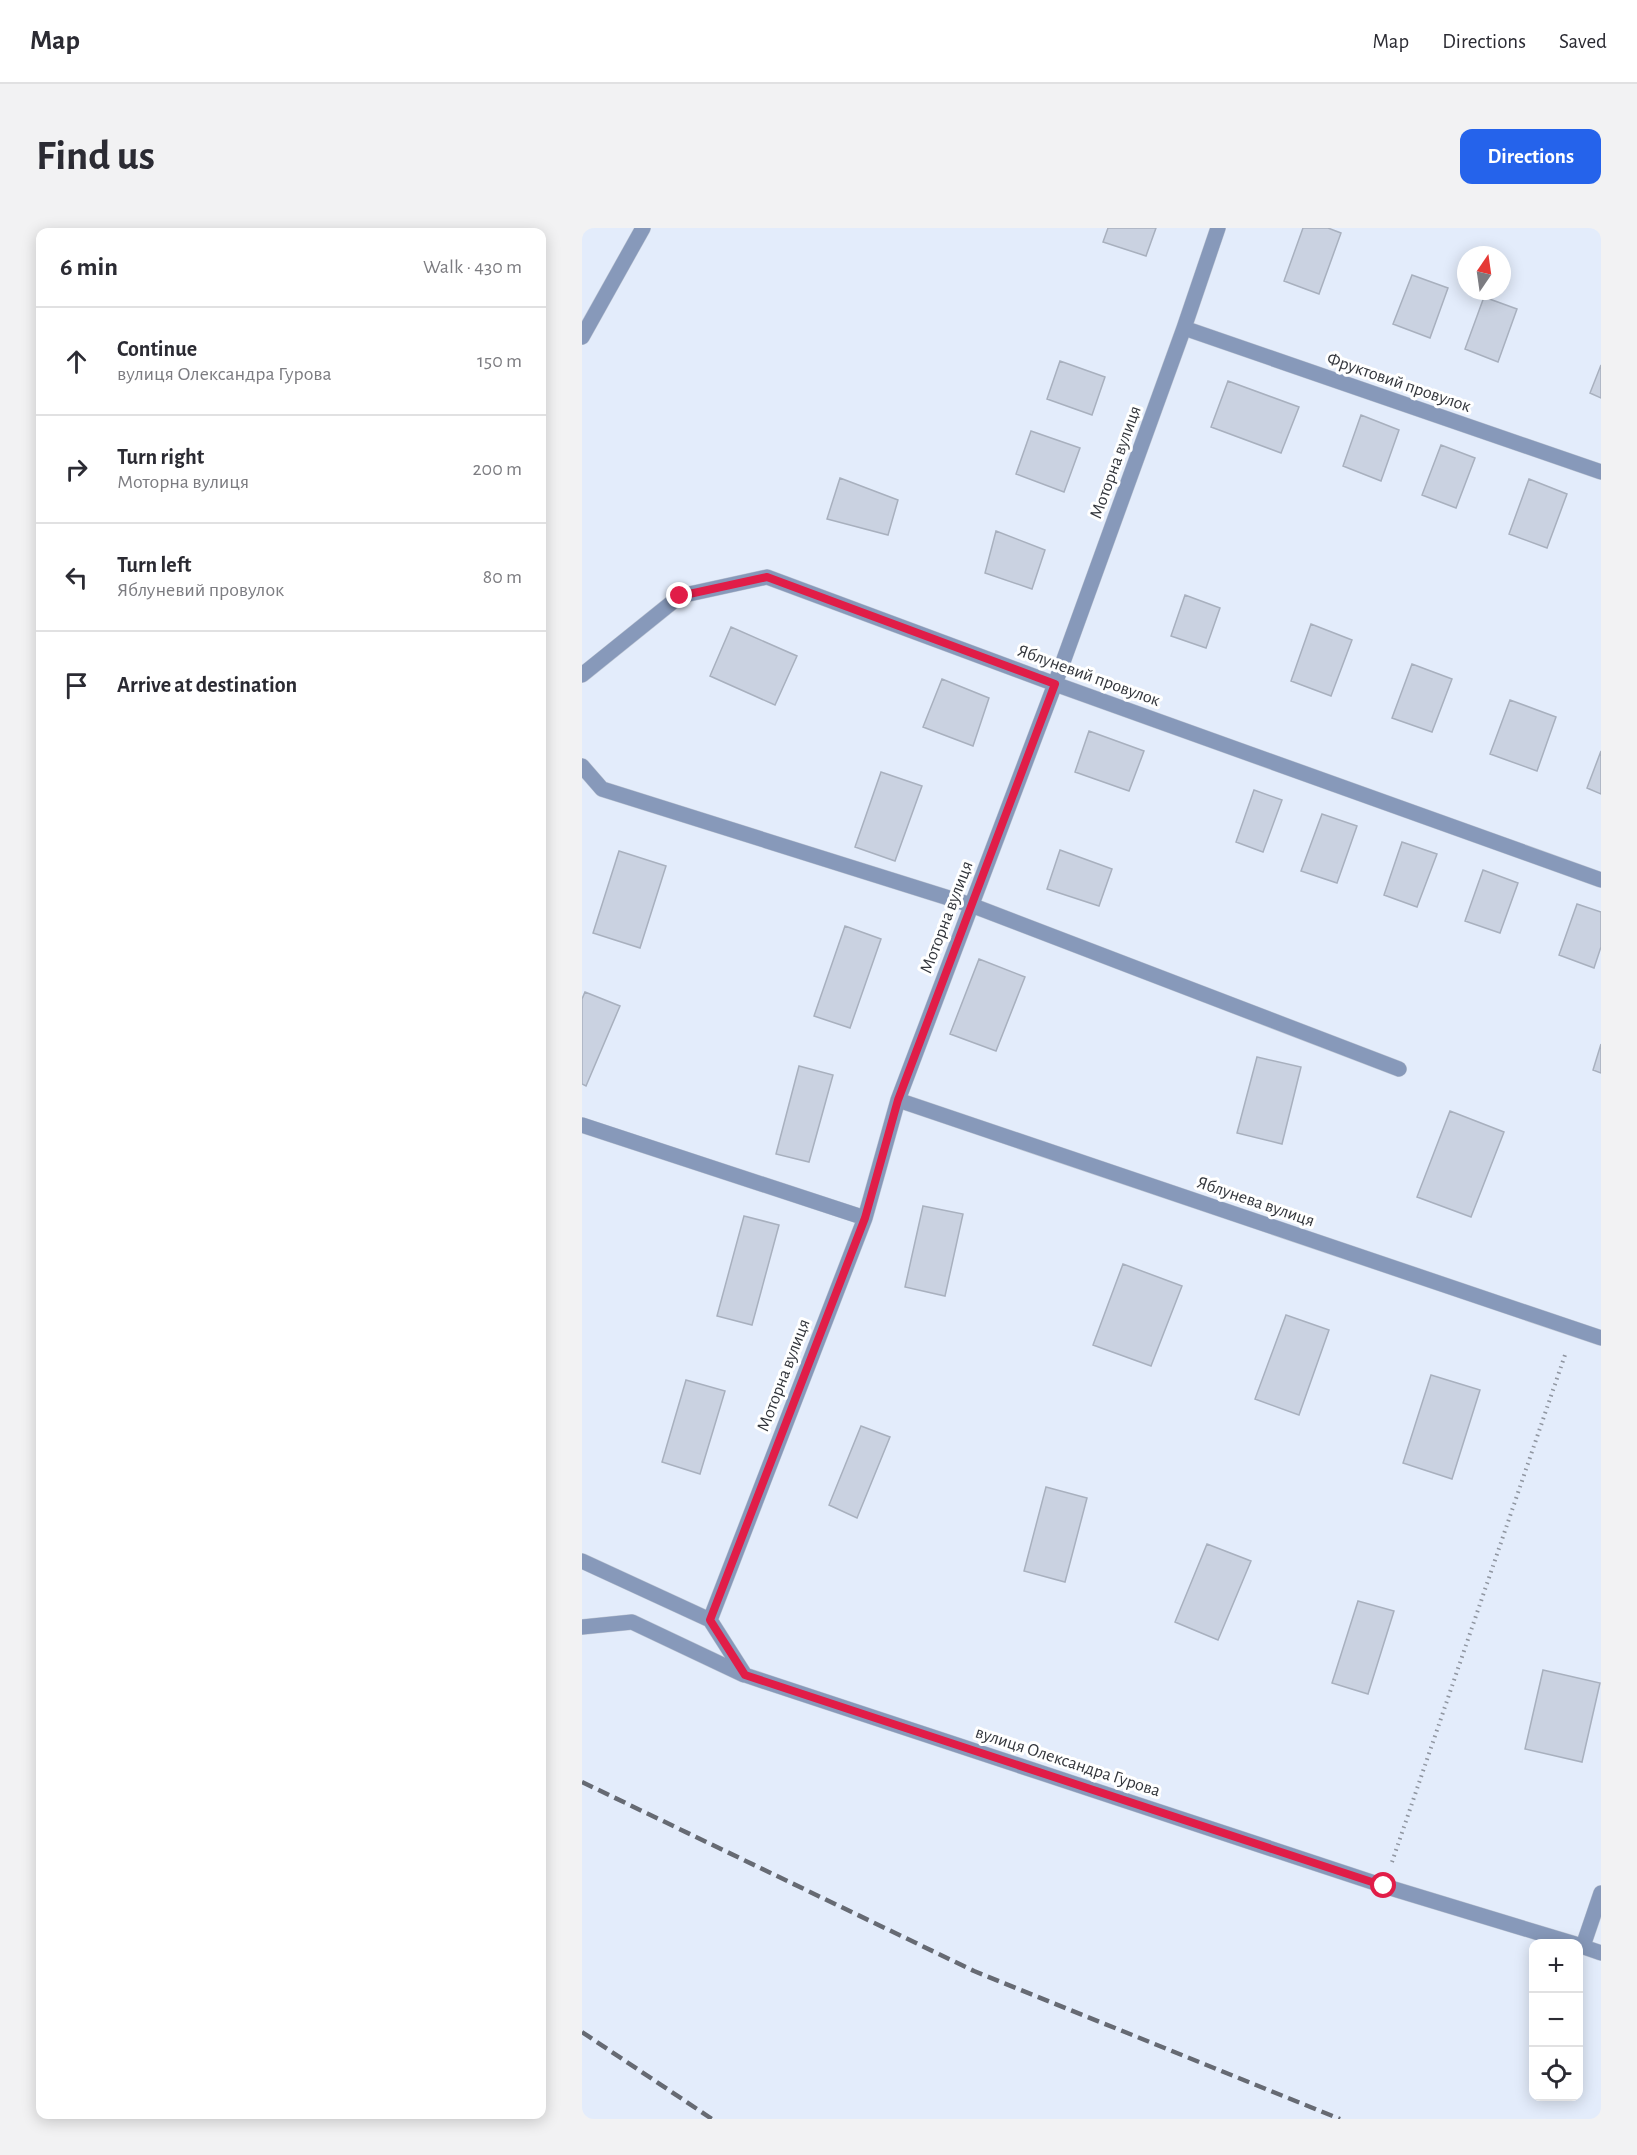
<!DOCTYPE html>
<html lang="en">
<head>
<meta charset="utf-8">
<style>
  body { margin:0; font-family:"Alegreya Sans",sans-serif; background:#f2f2f3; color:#2b2b33 }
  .controls { position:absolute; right:18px; bottom:18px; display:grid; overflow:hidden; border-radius:12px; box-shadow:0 3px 15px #0003 }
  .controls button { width:54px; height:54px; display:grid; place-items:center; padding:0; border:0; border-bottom:2px solid #e1e1e2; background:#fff; color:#2b2b33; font:30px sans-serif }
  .compass { position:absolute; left:875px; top:18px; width:54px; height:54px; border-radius:50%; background:#fff; box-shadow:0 3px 15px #0003; rotate:13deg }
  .stop { position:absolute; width:18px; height:18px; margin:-14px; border:4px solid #e11d48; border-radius:50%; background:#fff }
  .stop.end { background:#e11d48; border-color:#fff; box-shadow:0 2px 6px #0008 }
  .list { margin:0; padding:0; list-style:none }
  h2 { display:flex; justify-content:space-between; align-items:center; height:78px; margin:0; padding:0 24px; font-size:26px }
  h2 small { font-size:20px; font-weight:400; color:#7c7c81 }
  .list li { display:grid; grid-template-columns:39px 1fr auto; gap:18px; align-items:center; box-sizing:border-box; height:108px; padding:0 24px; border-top:2px solid #e1e1e2 }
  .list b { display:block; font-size:22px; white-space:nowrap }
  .list p { margin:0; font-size:20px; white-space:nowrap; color:#7c7c81 }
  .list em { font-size:20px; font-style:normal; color:#7c7c81 }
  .icon { flex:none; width:33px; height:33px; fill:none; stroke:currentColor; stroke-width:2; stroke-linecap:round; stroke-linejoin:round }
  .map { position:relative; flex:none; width:1019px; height:1891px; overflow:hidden; border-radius:12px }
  header { display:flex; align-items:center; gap:36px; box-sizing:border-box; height:84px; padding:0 30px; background:#fff; border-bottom:2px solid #e1e1e2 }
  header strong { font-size:28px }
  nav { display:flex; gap:33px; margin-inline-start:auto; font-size:21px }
  .intro { display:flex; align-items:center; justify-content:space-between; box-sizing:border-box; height:144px; padding:0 36px }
  h1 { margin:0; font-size:42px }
  .button { padding:15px 27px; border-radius:12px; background:#2563eb; color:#fff; font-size:21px; font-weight:700 }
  main { display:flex; gap:36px; padding:0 36px }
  aside { flex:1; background:#fff; border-radius:12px; box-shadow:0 3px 15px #0003 }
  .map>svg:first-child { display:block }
  .building { fill:#cad2e1; stroke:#a8b0be; stroke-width:1.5 }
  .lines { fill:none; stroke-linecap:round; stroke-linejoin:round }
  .minor-casing { stroke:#c0c8d5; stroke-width:16 }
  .path { stroke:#8f95a0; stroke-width:4; stroke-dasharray:1.5 4.5; stroke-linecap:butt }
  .minor { stroke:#8799ba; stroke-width:15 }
  .rail { stroke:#666a73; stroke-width:4.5; stroke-dasharray:12 6; stroke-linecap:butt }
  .route { stroke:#e11d48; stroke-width:8 }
  .labels { text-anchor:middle; stroke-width:6; stroke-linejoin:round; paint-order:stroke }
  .street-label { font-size:18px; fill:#33363c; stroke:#fff }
</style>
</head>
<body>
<header>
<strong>Map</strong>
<nav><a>Map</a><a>Directions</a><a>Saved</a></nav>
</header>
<div class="intro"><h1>Find us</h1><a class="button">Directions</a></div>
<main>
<aside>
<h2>6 min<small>Walk · 430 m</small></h2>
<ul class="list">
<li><svg class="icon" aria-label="ahead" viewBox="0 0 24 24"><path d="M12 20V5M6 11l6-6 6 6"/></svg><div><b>Continue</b><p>вулиця Олександра Гурова</p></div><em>150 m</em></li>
<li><svg class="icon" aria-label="right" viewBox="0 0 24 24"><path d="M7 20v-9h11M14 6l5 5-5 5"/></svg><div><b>Turn right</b><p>Моторна вулиця</p></div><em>200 m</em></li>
<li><svg class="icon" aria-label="left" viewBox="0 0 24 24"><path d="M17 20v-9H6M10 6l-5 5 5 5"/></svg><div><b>Turn left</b><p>Яблуневий провулок</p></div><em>80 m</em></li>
<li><svg class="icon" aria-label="arrive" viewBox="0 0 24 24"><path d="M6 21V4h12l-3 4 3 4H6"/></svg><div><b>Arrive at destination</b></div></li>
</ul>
</aside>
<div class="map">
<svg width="1019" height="1891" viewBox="0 0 1019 1891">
  <rect width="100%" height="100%" fill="#e3ecfb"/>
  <path class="building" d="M526,0H574L564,28L521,14Z
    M721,0H746L759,5L737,66L702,53Z
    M830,47L866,60L848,110L811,96Z
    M902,69L935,81L916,134L883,121Z
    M478,133L523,149L510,187L465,171Z
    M1019,137V170L1008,165Z
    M646,153L717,179L699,225L629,199Z
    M779,187L817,202L799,253L761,238Z
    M449,203L498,220L482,264L434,246Z
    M859,217L893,230L874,280L840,267Z
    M258,250L316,272L306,307L245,291Z
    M947,251L985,266L965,320L927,306Z
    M414,303L463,322L450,361L403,345Z
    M603,367L638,380L624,420L589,408Z
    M729,396L770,412L749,468L709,453Z
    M149,399L215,428L193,477L128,448Z
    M830,436L870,451L850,504L810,490Z
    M360,451L407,470L391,518L341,499Z
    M928,472L974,489L955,543L908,526Z
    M507,503L562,523L547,563L493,544Z
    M1019,523V566L1005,560Z
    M299,544L340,558L313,633L273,619Z
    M672,562L700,572L681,624L654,614Z
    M740,586L775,598L755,655L719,643Z
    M820,614L855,626L835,679L802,667Z
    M478,622L530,641L517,678L465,661Z
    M37,623L84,638L58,720L11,705Z
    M901,642L936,655L918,705L883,693Z
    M995,676L1019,684V719L1012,740L977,727Z
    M263,698L299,711L268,800L232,788Z
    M397,731L443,749L414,823L368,806Z
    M3,764L38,778L4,858L0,856V771Z
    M1019,816V845L1011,842Z
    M675,829L719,839L700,916L655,905Z
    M217,838L251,847L227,934L194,926Z
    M868,883L922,904L889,989L835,969Z
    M341,978L381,986L363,1068L323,1059Z
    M162,988L197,997L170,1097L135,1088Z
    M541,1036L600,1058L569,1138L511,1117Z
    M704,1087L747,1102L717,1187L673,1171Z
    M849,1147L898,1162L870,1251L821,1235Z
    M104,1152L143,1163L118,1246L80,1234Z
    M279,1198L308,1209L275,1290L247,1277Z
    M464,1259L505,1270L483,1354L442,1343Z
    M625,1316L669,1333L636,1412L593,1394Z
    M776,1373L812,1383L786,1466L750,1455Z
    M961,1442L1018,1455L1000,1534L943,1521Z"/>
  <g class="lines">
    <defs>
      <path id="minor" d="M602,100L1019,244
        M0,109L61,0
        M0,447L98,368L185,349L473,456L1019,652
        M0,538L20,561L389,677L817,841
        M316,872L1019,1110
        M0,897L283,990
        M0,1333L128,1392L163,1447L802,1658L993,1716
        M128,1392L283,990L316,872L473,456L602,100L636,0
        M0,1399L50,1394L162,1447
        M996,1717L1019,1725
        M1001,1718L1019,1665"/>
    </defs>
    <use href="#minor" class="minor-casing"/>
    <path class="path" d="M810,1634L984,1124"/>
    <use href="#minor" class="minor"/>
    <path class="rail" d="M0,1554L392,1743L758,1891
      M0,1804L130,1891"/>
  </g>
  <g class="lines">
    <path class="route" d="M98,368L185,349L473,456L316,872L283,990L128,1392L163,1447L802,1658"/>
  </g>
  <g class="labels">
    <g class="street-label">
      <text transform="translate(817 154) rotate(19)" y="6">Фруктовий провулок</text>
      <text transform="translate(533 234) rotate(-70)" y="6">Моторна вулиця</text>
      <text transform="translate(507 447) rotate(20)" y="6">Яблуневий провулок</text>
      <text transform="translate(364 689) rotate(-69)" y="6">Моторна вулиця</text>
      <text transform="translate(674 973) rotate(19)" y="6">Яблунева вулиця</text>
      <text transform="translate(201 1147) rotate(-69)" y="6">Моторна вулиця</text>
      <text transform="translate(486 1533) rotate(18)" y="6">вулиця Олександра Гурова</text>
    </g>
  </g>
</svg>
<div class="controls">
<button>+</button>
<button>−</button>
<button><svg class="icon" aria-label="locate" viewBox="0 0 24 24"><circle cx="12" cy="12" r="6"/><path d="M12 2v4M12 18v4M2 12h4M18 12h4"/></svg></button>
</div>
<svg class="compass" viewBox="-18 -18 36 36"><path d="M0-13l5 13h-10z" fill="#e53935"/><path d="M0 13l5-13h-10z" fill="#7c7c81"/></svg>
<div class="stop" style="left:802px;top:1658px"></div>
<div class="stop end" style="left:98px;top:368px"></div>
</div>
</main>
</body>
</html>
